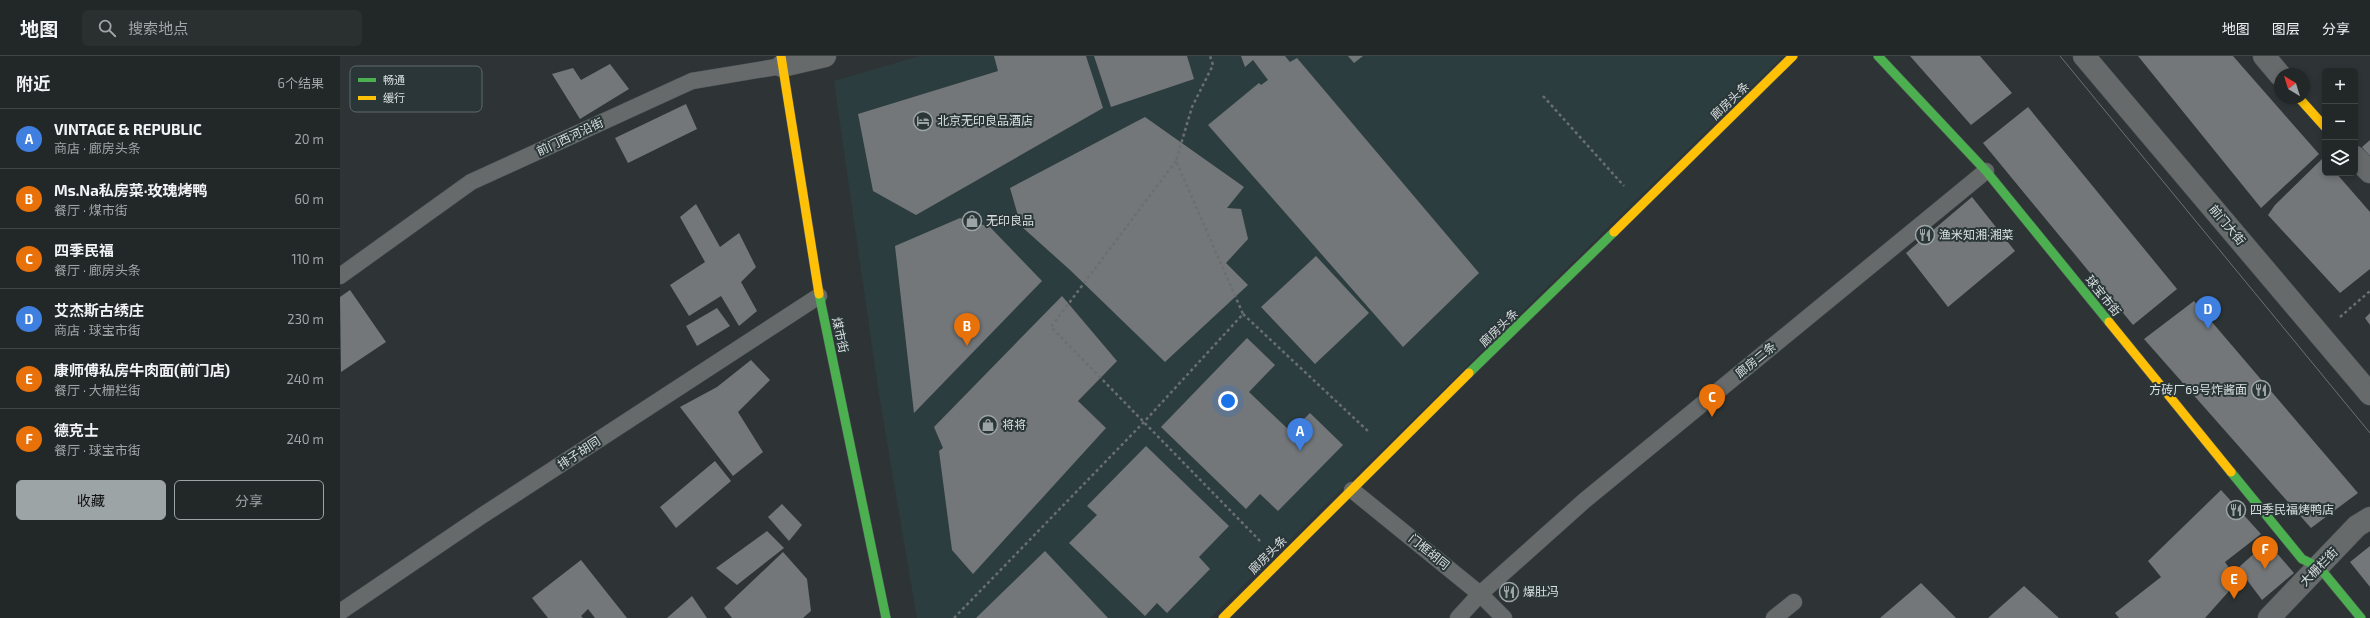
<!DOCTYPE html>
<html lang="zh">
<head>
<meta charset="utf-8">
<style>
  body { margin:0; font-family:"Exo 2","Noto Sans SC",sans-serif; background:#2a2f30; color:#f1f3f6 }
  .controls { position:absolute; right:12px; top:12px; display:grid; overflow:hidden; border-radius:6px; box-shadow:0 2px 6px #0003 }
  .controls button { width:36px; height:36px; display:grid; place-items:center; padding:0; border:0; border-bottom:1px solid #3f4445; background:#222728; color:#f1f3f6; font:20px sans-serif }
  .compass { position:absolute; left:1934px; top:12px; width:36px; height:36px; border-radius:50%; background:#222728; box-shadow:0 2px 6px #0003; rotate:322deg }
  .you { position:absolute; left:888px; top:345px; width:14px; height:14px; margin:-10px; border:3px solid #fff; border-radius:50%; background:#1a73e8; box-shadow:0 0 0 6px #1a73e833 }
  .badge { display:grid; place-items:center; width:26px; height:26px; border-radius:50%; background:#9da4a5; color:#fff; font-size:13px; font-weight:700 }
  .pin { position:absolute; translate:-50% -33px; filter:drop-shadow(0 1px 2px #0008) }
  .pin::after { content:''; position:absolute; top:21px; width:14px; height:12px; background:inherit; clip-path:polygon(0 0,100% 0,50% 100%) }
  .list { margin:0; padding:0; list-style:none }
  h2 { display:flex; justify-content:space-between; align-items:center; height:52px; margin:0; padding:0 16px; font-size:17px }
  h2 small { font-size:13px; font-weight:400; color:#a2a5a8 }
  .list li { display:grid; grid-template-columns:26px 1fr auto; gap:12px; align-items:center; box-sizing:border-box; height:60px; padding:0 16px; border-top:1px solid #3f4445 }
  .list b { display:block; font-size:15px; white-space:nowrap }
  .list p { margin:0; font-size:13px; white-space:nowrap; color:#a2a5a8 }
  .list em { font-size:13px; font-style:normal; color:#a2a5a8 }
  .actions { display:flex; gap:8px; padding:12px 16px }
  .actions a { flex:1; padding:9px 0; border:1px solid #9da4a5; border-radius:6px; text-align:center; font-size:14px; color:#9da4a5 }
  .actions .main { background:#9da4a5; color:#111 }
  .icon { flex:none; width:22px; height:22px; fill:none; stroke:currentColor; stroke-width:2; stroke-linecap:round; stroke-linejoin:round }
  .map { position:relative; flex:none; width:2030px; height:562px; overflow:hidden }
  header { display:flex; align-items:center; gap:24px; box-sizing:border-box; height:56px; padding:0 20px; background:#222728; border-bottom:1px solid #3f4445 }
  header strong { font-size:19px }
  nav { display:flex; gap:22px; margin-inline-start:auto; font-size:14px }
  .search { width:280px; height:36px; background:#2a2f30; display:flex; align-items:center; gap:10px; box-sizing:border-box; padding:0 14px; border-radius:6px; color:#a2a5a8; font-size:15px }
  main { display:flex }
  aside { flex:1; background:#222728 }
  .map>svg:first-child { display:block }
  .built { fill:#2c3d40 }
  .building { fill:#737779 }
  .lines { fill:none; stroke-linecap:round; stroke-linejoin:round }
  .lane-casing { stroke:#4d5354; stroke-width:17 }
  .street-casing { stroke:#4d5354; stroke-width:23 }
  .fast-casing { stroke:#4d5354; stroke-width:10 }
  .slow-casing { stroke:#4d5354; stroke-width:10 }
  .path { stroke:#6a6f70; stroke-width:2.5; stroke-dasharray:3 3; stroke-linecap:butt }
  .lane { stroke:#666a6b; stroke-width:16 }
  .street { stroke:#666a6b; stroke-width:22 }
  .fast { stroke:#4caf50; stroke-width:9 }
  .slow { stroke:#ffc107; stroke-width:9 }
  .tram { stroke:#6d7071; stroke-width:1 }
  .labels { text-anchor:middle; stroke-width:4; stroke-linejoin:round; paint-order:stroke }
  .street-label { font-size:12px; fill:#d9e0e1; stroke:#2b3638 }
  .poi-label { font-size:12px; fill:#d9e0e1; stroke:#2b3638; text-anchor:start }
  .key { fill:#2b3638; stroke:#5f696b; stroke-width:1 }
  .key-label { font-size:11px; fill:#d9e0e1 }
</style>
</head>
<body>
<header>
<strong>地图</strong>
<div class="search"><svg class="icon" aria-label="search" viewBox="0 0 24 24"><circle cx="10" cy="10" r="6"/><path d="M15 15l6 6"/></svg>搜索地点</div>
<nav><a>地图</a><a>图层</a><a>分享</a></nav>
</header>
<main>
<aside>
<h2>附近<small>6个结果</small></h2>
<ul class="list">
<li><span class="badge" style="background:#3f7fe0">A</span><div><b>VINTAGE &amp; REPUBLIC</b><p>商店 · 廊房头条</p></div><em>20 m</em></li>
<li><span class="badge" style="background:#e8710a">B</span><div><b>Ms.Na私房菜·玫瑰烤鸭</b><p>餐厅 · 煤市街</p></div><em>60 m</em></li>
<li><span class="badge" style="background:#e8710a">C</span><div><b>四季民福</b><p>餐厅 · 廊房头条</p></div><em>110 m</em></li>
<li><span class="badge" style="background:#3f7fe0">D</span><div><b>艾杰斯古绣庄</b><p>商店 · 球宝市街</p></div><em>230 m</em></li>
<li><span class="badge" style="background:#e8710a">E</span><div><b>康师傅私房牛肉面(前门店)</b><p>餐厅 · 大栅栏街</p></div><em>240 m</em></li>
<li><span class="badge" style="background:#e8710a">F</span><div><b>德克士</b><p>餐厅 · 球宝市街</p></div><em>240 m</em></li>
</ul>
<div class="actions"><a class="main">收藏</a><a>分享</a></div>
</aside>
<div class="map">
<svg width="2030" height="562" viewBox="0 0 2030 562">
  <rect width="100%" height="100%" fill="#2e3435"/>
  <path class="built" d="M580,0H1443L870,562H577L539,338L494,25Z"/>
  <path class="building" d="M654,0H746L763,52L576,159L533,135L518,58L658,15Z
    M754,0H847L854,23L771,51Z
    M901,0H945L950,6L957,2L1139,217L1063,291L868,69L919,27L921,29L928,24L913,4L905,11Z
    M1008,0H1023L1014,7Z
    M1570,0H1640L1672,37L1631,69Z
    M1798,0H1893L1979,98L1921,152Z
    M270,8L289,33L240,63L212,18L233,12L241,24Z
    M346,48L357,73L288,107L275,82Z
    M1688,51L1837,233L1793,269L1643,87Z
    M805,61L904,131L887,152L901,153L908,183L886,207L908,229L825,306L730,214L681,170L670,132Z
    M2030,84V101L2022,91Z
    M1983,102L1985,117H1996L2030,156V213L2000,237L1928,159L1935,149Z
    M1632,141L1675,195L1608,251L1566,197Z
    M356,148L380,191L399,177L416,211L401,226L417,255L399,270L381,240L349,260L330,229L365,206L340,161Z
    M620,162L650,171L702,225L574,357L555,190Z
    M976,200L1029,257L975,308L921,251Z
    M10,234L46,286L1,316L0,241Z
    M722,240L777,305L738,345L766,372L633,518L612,494L599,395L603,392L594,371Z
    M1854,245L2018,437L1971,472L1804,283Z
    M377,252L390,270L357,290L346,270Z
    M2030,257V269L2025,262Z
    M907,282L935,309L909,336L951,376L970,357L1003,389L938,455L920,438L906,453L821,371Z
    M411,304L430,324L398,356L423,396L393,420L340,351L377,331Z
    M806,390L889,470L859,501L870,513L827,557L817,547L805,560L729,487L757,459L747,450Z
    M375,405L391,425L336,472L320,451Z
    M1881,434L1921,478L1885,506L1898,525L1865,562H1779L1775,557L1821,521L1808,505Z
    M442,448L462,469L449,485L428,461Z
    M427,475L444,492L397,529L376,512Z
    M1927,486L1954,517L1922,544L1898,512Z
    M2030,490V531L2010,506Z
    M705,495L768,562H636Z
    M443,496L467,523L471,555L463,562H392L384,552Z
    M241,504L287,562H255L248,553L241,560L243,562H208L192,542Z
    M1581,527L1616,562H1540Z
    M1684,530L1719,562H1648Z
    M352,540L367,562H327Z"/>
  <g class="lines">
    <defs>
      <path id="lane" d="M0,220L131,126L352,25L442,10
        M1012,434L1140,538L1164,562
        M0,556L140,461L479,240
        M1118,562L1140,538L1244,445L1646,115
        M1434,562L1454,546"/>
      <path id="street" d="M1744,0L2030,338
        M1924,0L1940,19
        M442,10L485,0
        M2015,101L2030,116
        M1929,562L2017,470L2030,462"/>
      <path id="fast" d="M1538,0L1646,115L1769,266
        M479,238L546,562
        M1129,317L1274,176
        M1891,416L1962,503L1979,511L2021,562"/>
      <path id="slow" d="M441,0L479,238
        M1959,42L1985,71
        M1274,176L1453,0
        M1769,266L1891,416
        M883,562L1129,317"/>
    </defs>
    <use href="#lane" class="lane-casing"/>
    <use href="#street" class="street-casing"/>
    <use href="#fast" class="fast-casing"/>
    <use href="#slow" class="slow-casing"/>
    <path class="path" d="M1203,40L1284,130
      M836,105L711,271L921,486
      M903,258L1030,377
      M2000,261L2030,235
      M614,562L803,367L903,258L836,105L852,51L873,9L870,0"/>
    <use href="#lane" class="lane"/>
    <use href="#street" class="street"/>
    <use href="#fast" class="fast"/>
    <use href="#slow" class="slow"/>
    <path class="tram" d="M1720,0L2030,377"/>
  </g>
  <defs>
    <symbol id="hotel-ring" viewBox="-11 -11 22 22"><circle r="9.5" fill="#2b3638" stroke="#9da4a5" stroke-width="1.5"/><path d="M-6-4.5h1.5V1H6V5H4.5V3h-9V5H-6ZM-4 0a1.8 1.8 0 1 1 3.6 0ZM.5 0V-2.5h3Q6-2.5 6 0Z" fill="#9da4a5"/></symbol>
    <symbol id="shop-ring" viewBox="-11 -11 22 22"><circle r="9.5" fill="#2b3638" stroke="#9da4a5" stroke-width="1.5"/><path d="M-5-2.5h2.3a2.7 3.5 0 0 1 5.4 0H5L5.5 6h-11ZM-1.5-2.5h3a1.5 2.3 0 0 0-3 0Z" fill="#9da4a5"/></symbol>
    <symbol id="restaurant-ring" viewBox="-11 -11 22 22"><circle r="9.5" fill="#2b3638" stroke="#9da4a5" stroke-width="1.5"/><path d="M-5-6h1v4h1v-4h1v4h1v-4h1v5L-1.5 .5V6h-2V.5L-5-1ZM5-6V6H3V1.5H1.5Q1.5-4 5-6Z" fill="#9da4a5"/></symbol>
  </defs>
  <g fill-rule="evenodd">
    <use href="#hotel-ring" x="572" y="54" width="22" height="22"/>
    <use href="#shop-ring" x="621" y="154" width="22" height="22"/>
    <use href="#restaurant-ring" x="1574" y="168" width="22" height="22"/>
    <use href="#restaurant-ring" x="1910" y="323" width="22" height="22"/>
    <use href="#shop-ring" x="637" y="358" width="22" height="22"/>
    <use href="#restaurant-ring" x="1885" y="443" width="22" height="22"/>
    <use href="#restaurant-ring" x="1158" y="525" width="22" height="22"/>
  </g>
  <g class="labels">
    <g class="street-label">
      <text transform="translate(1390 45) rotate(-44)" y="4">廊房头条</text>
      <text transform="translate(230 81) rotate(-25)" y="4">前门西河沿街</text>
      <text transform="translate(1887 169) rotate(50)" y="4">前门大街</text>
      <text transform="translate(1763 240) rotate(51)" y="4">球宝市街</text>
      <text transform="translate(1159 272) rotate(-44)" y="4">廊房头条</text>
      <text transform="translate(500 279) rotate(78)" y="4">煤市街</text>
      <text transform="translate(1416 304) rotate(-39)" y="4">廊房二条</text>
      <text transform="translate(239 397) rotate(-33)" y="4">排子胡同</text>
      <text transform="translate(1089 496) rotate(39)" y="4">门框胡同</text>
      <text transform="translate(928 499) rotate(-45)" y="4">廊房头条</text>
      <text transform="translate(1979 511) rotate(-46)" y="4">大栅栏街</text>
    </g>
    <g class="poi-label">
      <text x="597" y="69">北京无印良品酒店</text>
      <text x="646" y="169">无印良品</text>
      <text x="1599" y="183">渔米知湘·湘菜</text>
      <text x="1907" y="338" text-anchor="end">方砖厂69号炸酱面</text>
      <text x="662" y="373">将将</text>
      <text x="1910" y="458">四季民福烤鸭店</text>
      <text x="1183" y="540">爆肚冯</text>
    </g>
  </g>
  <rect x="10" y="10" width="132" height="46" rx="6" class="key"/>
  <rect x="18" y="22" width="18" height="4" fill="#4caf50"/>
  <rect x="18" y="40" width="18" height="4" fill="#ffc107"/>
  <g class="key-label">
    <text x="43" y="28">畅通</text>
    <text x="43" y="46">缓行</text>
  </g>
</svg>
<div class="controls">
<button>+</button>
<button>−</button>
<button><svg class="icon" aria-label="layers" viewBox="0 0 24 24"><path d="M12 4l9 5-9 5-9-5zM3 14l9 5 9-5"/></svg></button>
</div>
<svg class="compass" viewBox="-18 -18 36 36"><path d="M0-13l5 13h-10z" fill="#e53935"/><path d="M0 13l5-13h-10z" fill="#a2a5a8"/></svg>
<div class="you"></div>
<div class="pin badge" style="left:960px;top:395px;background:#3f7fe0">A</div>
<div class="pin badge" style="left:627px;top:290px;background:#e8710a">B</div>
<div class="pin badge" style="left:1372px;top:361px;background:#e8710a">C</div>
<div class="pin badge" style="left:1868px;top:273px;background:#3f7fe0">D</div>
<div class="pin badge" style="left:1894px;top:543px;background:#e8710a">E</div>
<div class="pin badge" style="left:1925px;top:513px;background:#e8710a">F</div>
</div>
</main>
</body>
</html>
